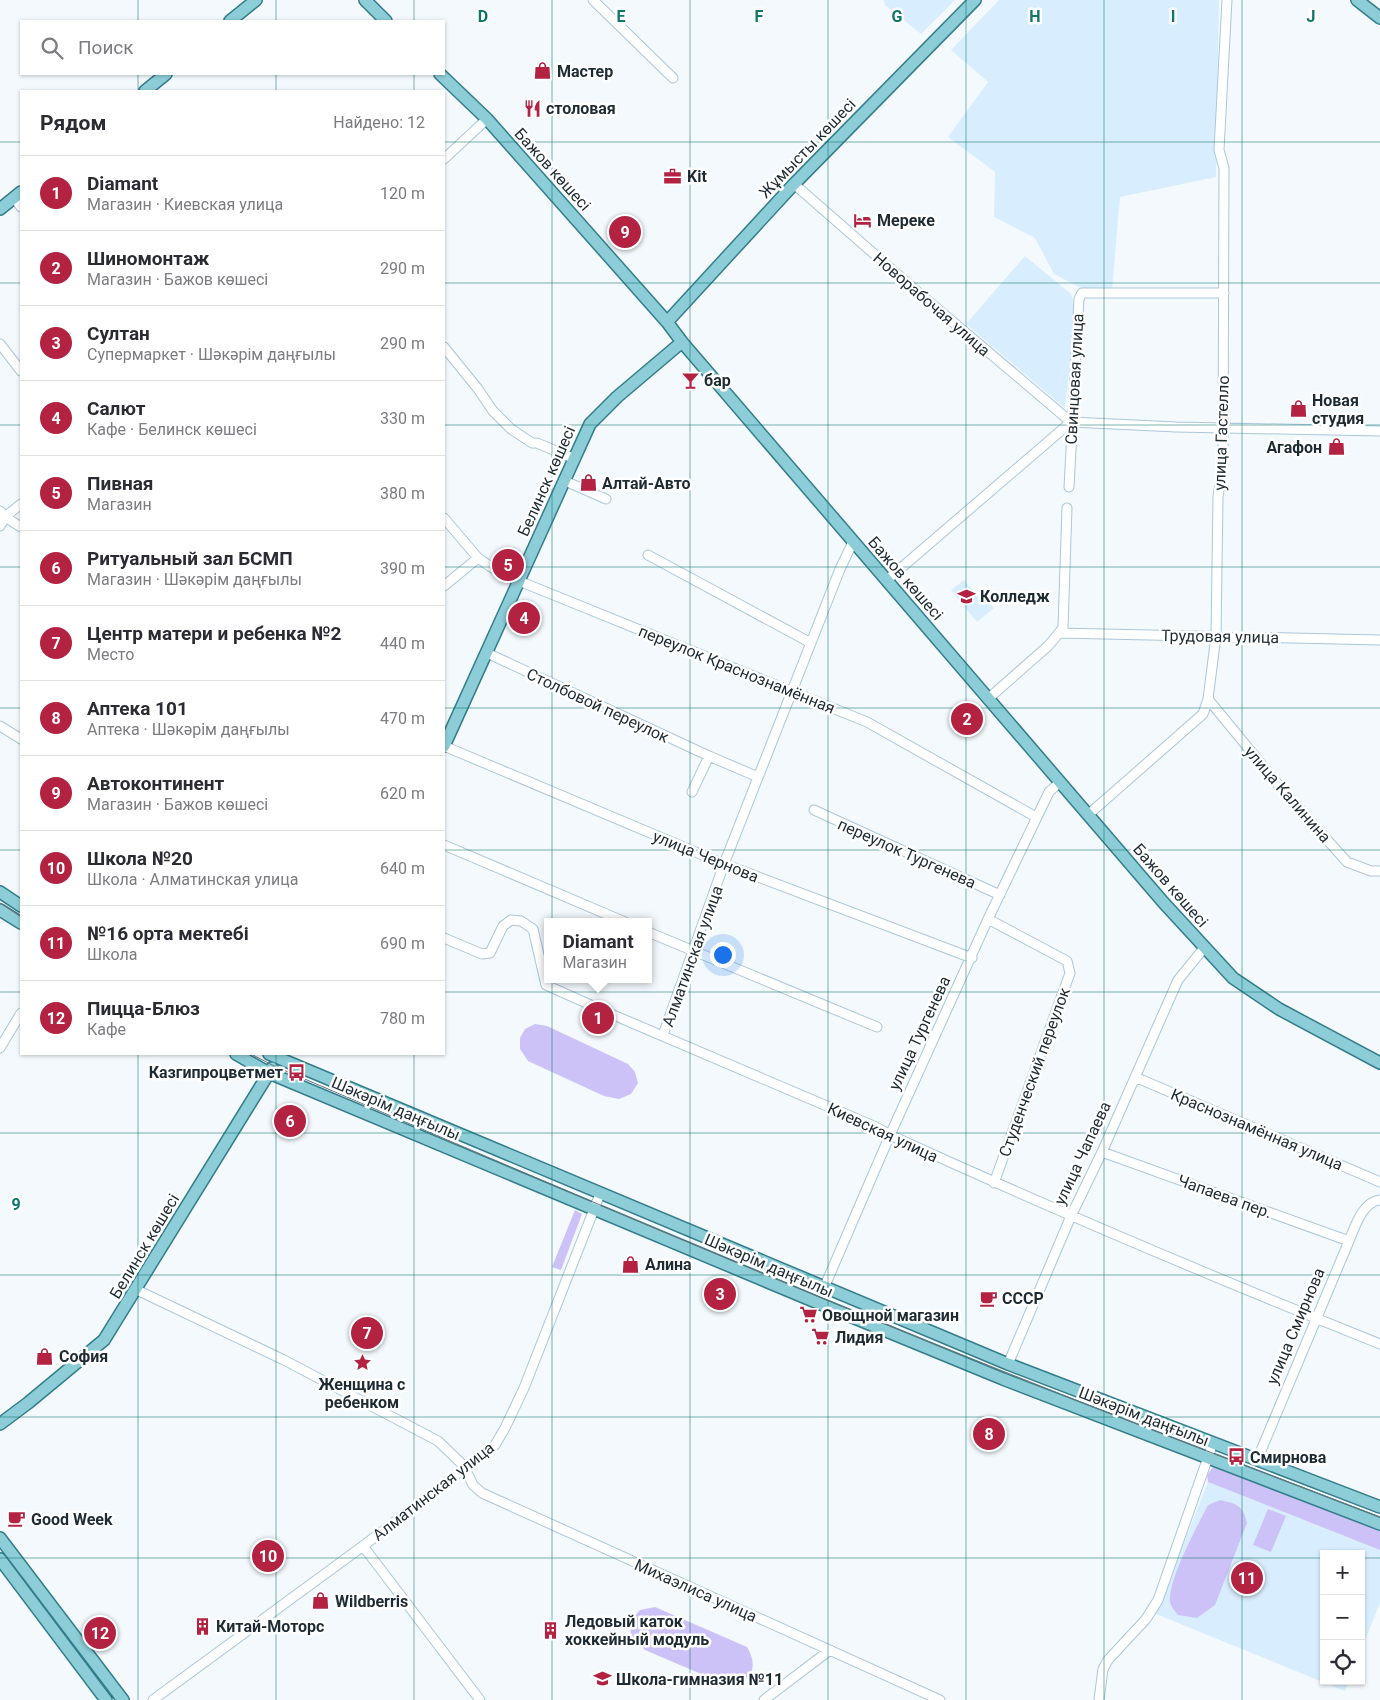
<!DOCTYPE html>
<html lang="ru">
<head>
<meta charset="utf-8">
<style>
  body { margin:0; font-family:Roboto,sans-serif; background:#f2f2f3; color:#2b2b33 }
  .controls { position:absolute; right:15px; bottom:15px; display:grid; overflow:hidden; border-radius:0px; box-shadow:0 1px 4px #0004 }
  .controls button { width:45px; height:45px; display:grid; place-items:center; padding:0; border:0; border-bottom:1px solid #e1e1e2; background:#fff; color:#2b2b33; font:25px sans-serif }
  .you { position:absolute; left:722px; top:954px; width:18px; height:18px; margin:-12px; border:4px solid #fff; border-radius:50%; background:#1a73e8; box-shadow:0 0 0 8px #1a73e833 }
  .badge { display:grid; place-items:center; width:32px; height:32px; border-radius:50%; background:#b42241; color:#fff; font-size:16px; font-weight:700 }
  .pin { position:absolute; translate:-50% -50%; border:2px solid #fff; box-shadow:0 1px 5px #0006 }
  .popup { position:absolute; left:544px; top:918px; width:108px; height:65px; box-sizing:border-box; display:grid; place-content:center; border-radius:0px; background:#fff; filter:drop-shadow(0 1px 4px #0005); font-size:16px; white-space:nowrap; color:#7c7c81 }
  .popup b { font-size:19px; color:#2b2b33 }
  .popup::after { content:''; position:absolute; left:50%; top:100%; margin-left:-10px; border:10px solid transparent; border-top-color:#fff }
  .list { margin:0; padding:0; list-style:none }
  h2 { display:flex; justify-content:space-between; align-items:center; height:65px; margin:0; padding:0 20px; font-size:21px }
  h2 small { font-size:16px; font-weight:400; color:#7c7c81 }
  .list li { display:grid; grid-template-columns:32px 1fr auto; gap:15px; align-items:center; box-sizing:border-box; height:75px; padding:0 20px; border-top:1px solid #e1e1e2 }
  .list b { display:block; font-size:19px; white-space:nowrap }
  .list p { margin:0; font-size:16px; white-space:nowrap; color:#7c7c81 }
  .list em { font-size:16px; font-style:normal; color:#7c7c81 }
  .icon { flex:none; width:28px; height:28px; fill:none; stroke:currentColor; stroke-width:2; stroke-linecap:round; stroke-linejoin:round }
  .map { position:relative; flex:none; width:1380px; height:1700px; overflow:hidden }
  .search { position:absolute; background:#fff; box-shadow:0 1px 4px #0004; left:20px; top:20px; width:425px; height:55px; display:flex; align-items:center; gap:12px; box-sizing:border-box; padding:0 18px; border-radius:0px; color:#7c7c81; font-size:19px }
  .panel { position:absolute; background:#fff; box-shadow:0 1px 4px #0004; left:20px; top:90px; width:425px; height:965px; border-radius:0px }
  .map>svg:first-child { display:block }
  .built { fill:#d8eefe }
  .green { fill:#ccc2f8 }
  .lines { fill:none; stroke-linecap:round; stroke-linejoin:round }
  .minor-casing { stroke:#aac7db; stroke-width:11 }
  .major-casing { stroke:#347e8c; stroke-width:14 }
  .minor { stroke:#fff; stroke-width:9 }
  .major { stroke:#8ccdd7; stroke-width:11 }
  .tram { stroke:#6a7479; stroke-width:1 }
  .grid { fill:none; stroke:#0f766e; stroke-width:1; stroke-opacity:0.55 }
  .labels { text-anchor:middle; stroke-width:5; stroke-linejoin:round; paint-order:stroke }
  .poi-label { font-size:16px; font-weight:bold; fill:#1f2b32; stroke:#fff; text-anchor:start }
  .street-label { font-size:16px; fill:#1f2b32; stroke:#fff }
  .grid-label { font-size:16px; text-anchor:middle; font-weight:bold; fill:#0f766e; stroke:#fff; stroke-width:5; stroke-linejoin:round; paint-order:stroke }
</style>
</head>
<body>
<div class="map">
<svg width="1380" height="1700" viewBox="0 0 1380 1700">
  <rect width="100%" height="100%" fill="#f3f9fd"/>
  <path class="built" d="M884,0H955L921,34L885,5Z
    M999,0H1219L1216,177L1120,197L1112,290L1087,291L1054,274L1035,238L994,217L995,172L948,137L988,82L951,50Z
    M1025,256L1071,294L1075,308L1074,330L1065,408L966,324Z
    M964,580L984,605L989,602L994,608L977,622L951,590Z
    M1208,1482L1380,1550V1603L1361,1650V1554H1324V1681H1349L1345,1691L1156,1614Z"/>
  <path class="green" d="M535,1024L547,1026L628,1064L635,1072L638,1083L631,1094L619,1099L604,1096L528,1061L520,1049V1038L525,1029Z
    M575,1210L582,1214L561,1270L552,1267Z
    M1213,1467L1380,1530V1550L1208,1482L1207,1475Z
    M1220,1500C1237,1504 1243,1505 1247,1523L1215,1605L1197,1618L1178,1615C1175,1611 1171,1607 1170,1602C1168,1579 1197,1527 1208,1505Z
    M1268,1509L1286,1516L1271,1552L1253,1545Z
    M655,1607L747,1647C759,1667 752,1681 729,1686L645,1650L631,1636L630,1621L640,1610Z"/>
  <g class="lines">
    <defs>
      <path id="minor" d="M593,0L673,78
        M444,159L487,119
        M794,184L920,294L1071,422
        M14,198L21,207
        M0,344L21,371
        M444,347L478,389L493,411L511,429L532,443H537L575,459
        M1071,422L1176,427L1380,431
        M565,481L606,499
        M1069,487L1079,299L1082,293H1224
        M0,511L5,517L21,527
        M444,518L478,558L491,567L519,581L867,722L1036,817
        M0,526L5,517L21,504
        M648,555L811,643
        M887,580L1071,422
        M444,586L478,558
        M1059,633L1380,640
        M487,653L709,756L758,777
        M989,698L1048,646L1059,633L1063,627L1067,508
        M1208,699L1281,788L1347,862L1371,871H1380
        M0,726L21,739
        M444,746L724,864L972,958
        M692,792L709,756
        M814,810L1000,895
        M1089,814L1203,714L1208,699L1216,636L1218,497L1223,463L1224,168L1219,150L1227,0
        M444,845L625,922
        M988,919L1067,961L1070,973L994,1183
        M648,932L877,1027
        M444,938L482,954L490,953L503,926L511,920L521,921L533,929L546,985L611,1014L876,1127L890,1135C1052,1209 1215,1278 1380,1344
        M663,1035L724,864L840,569L853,542
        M0,1048L21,1013
        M1135,1077L1380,1182
        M1102,1152L1349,1241
        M824,1288L890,1135L988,919L1049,792L1060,782
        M137,1290L284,1360L438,1441L464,1466L473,1485L482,1493L940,1700
        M1008,1364L1071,1216L1102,1152L1178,980L1204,948
        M1257,1460L1349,1241C1355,1227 1362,1202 1380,1200
        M363,1546L480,1700
        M153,1700L363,1546L495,1445L505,1428L524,1388L600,1194
        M764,1700L830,1650
        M1099,1700L1103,1669L1108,1660L1146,1619L1158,1600L1213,1443"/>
      <path id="major" d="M365,0L386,21
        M1357,0L1380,18
        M230,21L256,0
        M440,74L487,119L667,322L682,342L1163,902L1233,978L1279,1009L1380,1063
        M145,91L166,74
        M0,209L21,192
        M667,322L794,184L975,0
        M444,746L590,424L617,397L682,342
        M0,892L21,906
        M0,910L21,923
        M236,1054L269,1073L818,1303L1003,1379L1380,1524
        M269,1054L1008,1364L1380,1507
        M0,1424L28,1403L104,1340L272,1068
        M0,1538L123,1700
        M0,1559L106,1700"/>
    </defs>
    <use href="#minor" class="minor-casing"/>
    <use href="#major" class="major-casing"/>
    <use href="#minor" class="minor"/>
    <use href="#major" class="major"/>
    <path class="tram" d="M0,903L21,917
      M251,1054L274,1066C517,1169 759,1275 1005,1372C1129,1422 1255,1469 1380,1517"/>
  </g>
  <path class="grid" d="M138,0V21M276,0V21M414,0V21M552,0V1700M690,0V1700M828,0V1700M966,0V1700M1104,0V1700M1242,0V1700M138,74V91M276,74V91M414,74V91M0,142H21M444,142H1380M0,283H21M444,283H1380M0,425H21M444,425H1380M0,567H21M444,567H1380M0,708H21M444,708H1380M0,850H21M444,850H1380M0,992H21M444,992H1380M138,1054V1700M276,1054V1700M414,1054V1700M0,1133H1380M0,1275H1380M0,1417H1380M0,1558H1324M1361,1558H1380"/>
  <defs>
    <symbol id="shop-bare" viewBox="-9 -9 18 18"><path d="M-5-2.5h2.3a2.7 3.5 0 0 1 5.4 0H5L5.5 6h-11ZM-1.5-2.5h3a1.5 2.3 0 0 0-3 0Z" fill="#b42241" stroke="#fff" stroke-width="2.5" paint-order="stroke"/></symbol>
    <symbol id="restaurant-bare" viewBox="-9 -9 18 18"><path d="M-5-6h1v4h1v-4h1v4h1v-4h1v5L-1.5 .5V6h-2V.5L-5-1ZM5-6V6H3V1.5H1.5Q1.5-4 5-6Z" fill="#b42241" stroke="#fff" stroke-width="2.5" paint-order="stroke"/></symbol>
    <symbol id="office-bare" viewBox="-9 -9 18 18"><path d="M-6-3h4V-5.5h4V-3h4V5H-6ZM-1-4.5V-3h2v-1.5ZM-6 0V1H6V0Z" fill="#b42241" stroke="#fff" stroke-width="2.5" paint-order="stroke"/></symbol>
    <symbol id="hotel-bare" viewBox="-9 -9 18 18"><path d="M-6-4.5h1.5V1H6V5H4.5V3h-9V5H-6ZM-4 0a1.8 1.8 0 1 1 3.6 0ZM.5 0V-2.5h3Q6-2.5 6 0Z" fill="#b42241" stroke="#fff" stroke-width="2.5" paint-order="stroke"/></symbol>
    <symbol id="bar-bare" viewBox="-9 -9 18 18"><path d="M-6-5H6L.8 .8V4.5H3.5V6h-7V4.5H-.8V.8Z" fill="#b42241" stroke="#fff" stroke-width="2.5" paint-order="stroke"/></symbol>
    <symbol id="university-bare" viewBox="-9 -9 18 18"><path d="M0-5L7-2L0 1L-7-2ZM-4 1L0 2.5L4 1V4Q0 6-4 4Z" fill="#b42241" stroke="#fff" stroke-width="2.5" paint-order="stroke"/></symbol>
    <symbol id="bus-bare" viewBox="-9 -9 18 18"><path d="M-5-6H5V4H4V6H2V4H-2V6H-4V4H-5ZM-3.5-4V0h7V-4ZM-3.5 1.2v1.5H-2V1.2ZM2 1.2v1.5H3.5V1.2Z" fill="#b42241" stroke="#fff" stroke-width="2.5" paint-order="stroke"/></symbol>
    <symbol id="cafe-bare" viewBox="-9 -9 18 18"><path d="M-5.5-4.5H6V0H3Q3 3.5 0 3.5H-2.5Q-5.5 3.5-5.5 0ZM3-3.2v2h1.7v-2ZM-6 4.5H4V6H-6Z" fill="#b42241" stroke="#fff" stroke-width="2.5" paint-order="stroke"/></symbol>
    <symbol id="supermarket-bare" viewBox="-9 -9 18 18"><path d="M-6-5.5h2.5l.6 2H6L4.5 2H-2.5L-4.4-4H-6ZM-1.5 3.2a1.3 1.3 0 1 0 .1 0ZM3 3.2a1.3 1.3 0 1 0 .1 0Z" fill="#b42241" stroke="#fff" stroke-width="2.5" paint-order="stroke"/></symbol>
    <symbol id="sight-bare" viewBox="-9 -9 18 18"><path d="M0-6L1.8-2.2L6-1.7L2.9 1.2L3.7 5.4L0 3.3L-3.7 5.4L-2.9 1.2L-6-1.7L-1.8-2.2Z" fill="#b42241" stroke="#fff" stroke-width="2.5" paint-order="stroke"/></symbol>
    <symbol id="building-bare" viewBox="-9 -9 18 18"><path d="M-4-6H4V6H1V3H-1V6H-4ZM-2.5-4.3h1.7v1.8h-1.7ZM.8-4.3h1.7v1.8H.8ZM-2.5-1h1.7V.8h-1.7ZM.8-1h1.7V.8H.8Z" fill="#b42241" stroke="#fff" stroke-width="2.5" paint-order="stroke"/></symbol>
    <symbol id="school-bare" viewBox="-9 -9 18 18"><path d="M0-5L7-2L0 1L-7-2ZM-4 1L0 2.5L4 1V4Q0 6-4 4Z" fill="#b42241" stroke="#fff" stroke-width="2.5" paint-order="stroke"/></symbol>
  </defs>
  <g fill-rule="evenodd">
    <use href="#shop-bare" x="530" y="58" width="25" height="25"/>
    <use href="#restaurant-bare" x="520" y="96" width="25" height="25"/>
    <use href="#office-bare" x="660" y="164" width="25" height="25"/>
    <use href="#hotel-bare" x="850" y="208" width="25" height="25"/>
    <use href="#bar-bare" x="678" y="368" width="25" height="25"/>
    <use href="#shop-bare" x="1286" y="396" width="25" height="25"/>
    <use href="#shop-bare" x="1324" y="434" width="25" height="25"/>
    <use href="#shop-bare" x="576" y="470" width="25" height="25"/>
    <use href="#university-bare" x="954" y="584" width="25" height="25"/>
    <use href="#bus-bare" x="284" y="1060" width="25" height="25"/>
    <use href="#shop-bare" x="618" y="1252" width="25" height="25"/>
    <use href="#cafe-bare" x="976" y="1286" width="25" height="25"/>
    <use href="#supermarket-bare" x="796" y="1302" width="25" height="25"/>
    <use href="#supermarket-bare" x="808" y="1324" width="25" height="25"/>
    <use href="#shop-bare" x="32" y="1344" width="25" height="25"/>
    <use href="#sight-bare" x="350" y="1350" width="25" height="25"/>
    <use href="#bus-bare" x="1224" y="1444" width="25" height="25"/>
    <use href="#cafe-bare" x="4" y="1506" width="25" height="25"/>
    <use href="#shop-bare" x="308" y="1588" width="25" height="25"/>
    <use href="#building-bare" x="190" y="1614" width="25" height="25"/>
    <use href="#building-bare" x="538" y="1618" width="25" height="25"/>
    <use href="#school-bare" x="590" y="1666" width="25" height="25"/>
  </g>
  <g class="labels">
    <g class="poi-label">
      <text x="557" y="77">Мастер</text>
      <text x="546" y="114">столовая</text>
      <text x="687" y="182">Kit</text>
      <text x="877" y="226">Мереке</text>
      <text x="704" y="386">бар</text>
      <text x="1312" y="406">Новая<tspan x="1312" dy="18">студия</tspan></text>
      <text x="1322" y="453" text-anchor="end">Агафон</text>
      <text x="602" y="489">Алтай-Авто</text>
      <text x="980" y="602">Колледж</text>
      <text x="283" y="1078" text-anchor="end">Казгипроцветмет</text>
      <text x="645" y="1270">Алина</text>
      <text x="1002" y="1304">СССР</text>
      <text x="822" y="1321">Овощной магазин</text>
      <text x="835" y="1343">Лидия</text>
      <text x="59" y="1362">София</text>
      <text x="362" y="1390" text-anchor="middle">Женщина с<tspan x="362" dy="18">ребенком</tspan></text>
      <text x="1250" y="1463">Смирнова</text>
      <text x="31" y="1525">Good Week</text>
      <text x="335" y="1607">Wildberris</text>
      <text x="565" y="1627">Ледовый каток<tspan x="565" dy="18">хоккейный модуль</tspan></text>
      <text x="216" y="1632">Китай-Моторс</text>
      <text x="616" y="1685">Школа-гимназия №11</text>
    </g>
    <g class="street-label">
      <text transform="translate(807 148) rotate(-46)" y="6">Жұмысты көшесі</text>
      <text transform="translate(553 169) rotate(48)" y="6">Бажов көшесі</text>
      <text transform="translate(932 304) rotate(41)" y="6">Новорабочая улица</text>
      <text transform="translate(1074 379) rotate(-87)" y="6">Свинцовая улица</text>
      <text transform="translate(1221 433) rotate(-88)" y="6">улица Гастелло</text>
      <text transform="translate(546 481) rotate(-66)" y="6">Белинск көшесі</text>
      <text transform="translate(906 578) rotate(49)" y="6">Бажов көшесі</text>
      <text transform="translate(1220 636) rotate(1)" y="6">Трудовая улица</text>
      <text transform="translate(737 669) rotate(22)" y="6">переулок Краснознамённая</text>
      <text transform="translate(598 705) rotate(25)" y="6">Столбовой переулок</text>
      <text transform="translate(1288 794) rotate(49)" y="6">улица Калинина</text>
      <text transform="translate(907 853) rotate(24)" y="6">переулок Тургенева</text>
      <text transform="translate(706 856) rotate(22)" y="6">улица Чернова</text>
      <text transform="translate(1171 885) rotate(49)" y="6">Бажов көшесі</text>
      <text transform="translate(692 956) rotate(-70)" y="6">Алматинская улица</text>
      <text transform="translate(919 1033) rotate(-65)" y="6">улица Тургенева</text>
      <text transform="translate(1034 1072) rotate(-70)" y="6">Студенческий переулок</text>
      <text transform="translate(396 1108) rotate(23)" y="6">Шәкәрім даңғылы</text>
      <text transform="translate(1257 1129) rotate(23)" y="6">Краснознамённая улица</text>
      <text transform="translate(883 1132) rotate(25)" y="6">Киевская улица</text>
      <text transform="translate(1082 1153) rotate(-65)" y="6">улица Чапаева</text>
      <text transform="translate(1225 1196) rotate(20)" y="6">Чапаева пер.</text>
      <text transform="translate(144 1246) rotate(-59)" y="6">Белинск көшесі</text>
      <text transform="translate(769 1265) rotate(23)" y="6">Шәкәрім даңғылы</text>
      <text transform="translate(1295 1326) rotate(-67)" y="6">улица Смирнова</text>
      <text transform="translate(1144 1416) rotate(21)" y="6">Шәкәрім даңғылы</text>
      <text transform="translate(433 1491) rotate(-38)" y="6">Алматинская улица</text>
      <text transform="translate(696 1590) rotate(24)" y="6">Михаэлиса улица</text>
    </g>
  </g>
  <g class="grid-label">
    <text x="483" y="22">D</text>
    <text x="621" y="22">E</text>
    <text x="759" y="22">F</text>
    <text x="897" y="22">G</text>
    <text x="1035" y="22">H</text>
    <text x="1173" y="22">I</text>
    <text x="1311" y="22">J</text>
    <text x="16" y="1210">9</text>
  </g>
</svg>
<div class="controls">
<button>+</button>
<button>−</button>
<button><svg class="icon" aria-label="locate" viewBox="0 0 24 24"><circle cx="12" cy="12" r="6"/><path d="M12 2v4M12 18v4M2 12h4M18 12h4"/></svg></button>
</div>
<div class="you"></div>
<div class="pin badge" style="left:598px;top:1018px">1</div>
<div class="popup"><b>Diamant</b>Магазин</div>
<div class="pin badge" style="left:967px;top:719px">2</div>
<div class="pin badge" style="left:720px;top:1294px">3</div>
<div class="pin badge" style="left:524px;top:618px">4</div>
<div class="pin badge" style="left:508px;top:565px">5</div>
<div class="pin badge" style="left:290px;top:1121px">6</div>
<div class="pin badge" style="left:367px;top:1333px">7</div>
<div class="pin badge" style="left:989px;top:1434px">8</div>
<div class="pin badge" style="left:625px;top:232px">9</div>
<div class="pin badge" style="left:268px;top:1556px">10</div>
<div class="pin badge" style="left:1247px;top:1578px">11</div>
<div class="pin badge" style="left:100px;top:1633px">12</div>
<div class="search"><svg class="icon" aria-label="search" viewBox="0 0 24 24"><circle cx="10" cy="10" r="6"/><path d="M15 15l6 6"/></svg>Поиск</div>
<section class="panel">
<h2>Рядом<small>Найдено: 12</small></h2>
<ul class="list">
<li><span class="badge">1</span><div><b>Diamant</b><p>Магазин · Киевская улица</p></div><em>120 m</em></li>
<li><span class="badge">2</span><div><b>Шиномонтаж</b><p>Магазин · Бажов көшесі</p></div><em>290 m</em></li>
<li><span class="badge">3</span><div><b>Султан</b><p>Супермаркет · Шәкәрім даңғылы</p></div><em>290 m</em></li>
<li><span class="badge">4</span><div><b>Салют</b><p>Кафе · Белинск көшесі</p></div><em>330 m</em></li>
<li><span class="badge">5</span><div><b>Пивная</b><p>Магазин</p></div><em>380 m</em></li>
<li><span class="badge">6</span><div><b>Ритуальный зал БСМП</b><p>Магазин · Шәкәрім даңғылы</p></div><em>390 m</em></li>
<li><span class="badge">7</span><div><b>Центр матери и ребенка №2</b><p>Место</p></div><em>440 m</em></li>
<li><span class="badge">8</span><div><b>Аптека 101</b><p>Аптека · Шәкәрім даңғылы</p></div><em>470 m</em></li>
<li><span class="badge">9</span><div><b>Автоконтинент</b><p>Магазин · Бажов көшесі</p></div><em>620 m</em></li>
<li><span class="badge">10</span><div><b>Школа №20</b><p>Школа · Алматинская улица</p></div><em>640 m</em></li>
<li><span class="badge">11</span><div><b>№16 орта мектебі</b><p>Школа</p></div><em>690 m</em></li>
<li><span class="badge">12</span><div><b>Пицца-Блюз</b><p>Кафе</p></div><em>780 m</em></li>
</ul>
</section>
</div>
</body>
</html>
